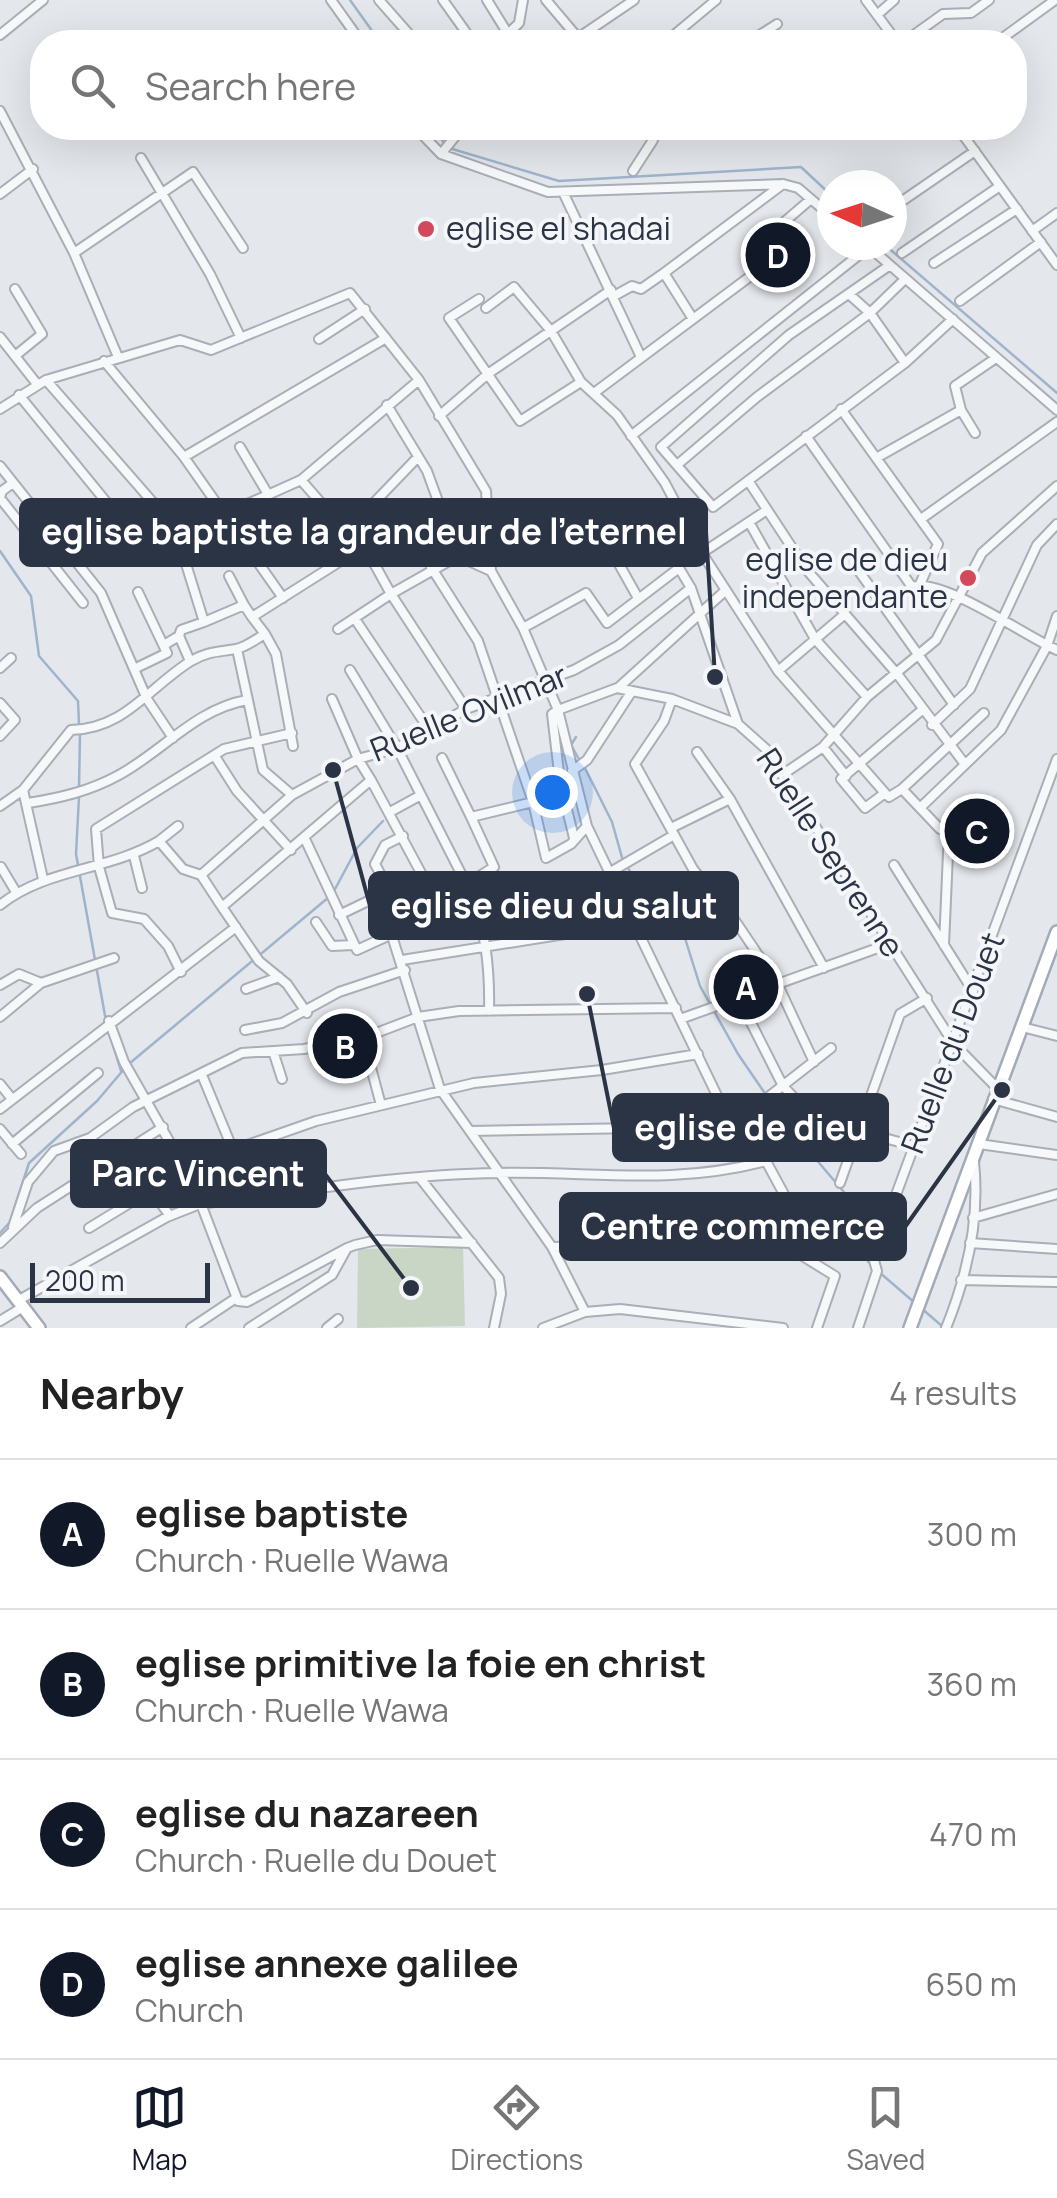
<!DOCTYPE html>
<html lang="en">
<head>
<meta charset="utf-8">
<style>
  body { margin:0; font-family:Manrope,sans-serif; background:#f2f2f2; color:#222 }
  .compass { position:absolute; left:817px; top:170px; width:90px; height:90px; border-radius:50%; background:#fff; box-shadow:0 10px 40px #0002; rotate:273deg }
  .scale { position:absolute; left:30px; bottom:25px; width:180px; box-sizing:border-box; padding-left:10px; border:5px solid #2b3445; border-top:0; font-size:28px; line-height:35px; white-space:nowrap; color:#2b3445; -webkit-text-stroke:8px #f4f6f9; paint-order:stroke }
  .you { position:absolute; left:552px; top:792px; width:35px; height:35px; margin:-25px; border:8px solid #fff; border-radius:50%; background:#1a73e8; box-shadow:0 0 0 15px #1a73e833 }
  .badge { display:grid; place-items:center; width:65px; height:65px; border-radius:50%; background:#111827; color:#fff; font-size:32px; font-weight:700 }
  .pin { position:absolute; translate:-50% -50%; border:5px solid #fff; box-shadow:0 2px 10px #0006 }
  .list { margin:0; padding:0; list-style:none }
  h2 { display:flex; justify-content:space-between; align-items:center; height:130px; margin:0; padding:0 40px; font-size:42px }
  h2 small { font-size:32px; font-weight:400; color:#767676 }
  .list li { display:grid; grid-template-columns:65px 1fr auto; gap:30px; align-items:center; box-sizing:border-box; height:150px; padding:0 40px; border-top:2px solid #e0e0e0 }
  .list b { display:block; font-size:38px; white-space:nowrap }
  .list p { margin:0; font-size:32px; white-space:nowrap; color:#767676 }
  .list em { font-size:32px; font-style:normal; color:#767676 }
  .icon { flex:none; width:55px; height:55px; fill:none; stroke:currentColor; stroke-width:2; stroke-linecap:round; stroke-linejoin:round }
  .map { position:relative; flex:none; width:1057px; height:1328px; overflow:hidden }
  .search { position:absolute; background:#fff; box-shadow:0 10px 40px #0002; left:30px; right:30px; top:30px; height:110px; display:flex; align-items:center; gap:25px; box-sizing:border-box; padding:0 35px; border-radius:40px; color:#767676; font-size:38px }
  .sheet { height:730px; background:#fff }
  nav { display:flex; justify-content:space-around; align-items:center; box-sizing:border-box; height:140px; border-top:2px solid #e0e0e0; background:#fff; font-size:28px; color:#767676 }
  nav a { display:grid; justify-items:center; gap:5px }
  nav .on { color:#111827 }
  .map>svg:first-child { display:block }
  .green { fill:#c9d6c5 }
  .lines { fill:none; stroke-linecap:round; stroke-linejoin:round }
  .stream { stroke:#9fb4cc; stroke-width:2.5 }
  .minor-casing { stroke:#a9aeb7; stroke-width:12 }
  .primary-casing { stroke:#a3abb8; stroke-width:16 }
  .minor { stroke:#f7f8fa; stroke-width:8 }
  .primary { stroke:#fff; stroke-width:11 }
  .poi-dot { fill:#d1495b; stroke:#f4f6f9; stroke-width:4 }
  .labels { text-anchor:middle; stroke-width:8; stroke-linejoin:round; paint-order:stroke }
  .poi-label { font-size:32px; fill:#2b3445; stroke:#f4f6f9; text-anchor:start }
  .street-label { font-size:32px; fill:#2b3445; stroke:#f4f6f9 }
  .leader { fill:none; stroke:#2b3445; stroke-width:4 }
  .callout-dot { fill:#2b3445; stroke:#f4f6f9; stroke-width:4 }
  .callout { fill:#2b3445; stroke:#2b3445; stroke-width:4 }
  .callout-label { font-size:35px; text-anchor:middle; font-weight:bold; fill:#fff }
</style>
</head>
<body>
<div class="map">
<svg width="1057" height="1328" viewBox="0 0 1057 1328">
  <rect width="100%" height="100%" fill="#e4e7ec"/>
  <path class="green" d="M463,1247L465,1326L357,1328L358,1249Z"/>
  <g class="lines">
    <path class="stream" d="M350,0L380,42
      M434,128L444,143
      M449,148L559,181L801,167L832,196
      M885,245L1057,393
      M0,551L31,596L39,656L78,701L79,724
      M576,737L571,745L580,761
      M585,768L612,822L623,861
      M79,789L80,732
      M79,797L76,854L106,1021
      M627,866L640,890L684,935L700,986L738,1054L786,1124L849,1198L866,1259L872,1266
      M334,891L357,848L383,821
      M108,1029L121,1071
      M130,1063L329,897
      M0,1233L10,1222L29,1163L97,1101L125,1068
      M879,1272L915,1303
      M921,1308L942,1326"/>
    <defs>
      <path id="minor" d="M331,0L361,42
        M379,0L416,42
        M443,0L473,42
        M487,0L513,42
        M546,0L579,39
        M866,0L897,42
        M877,15L894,0
        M681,29L690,42
        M509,33L519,23L523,0
        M0,35L43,0
        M674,35L716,0
        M572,42L634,0
        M749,42L777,24
        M904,42L943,14L971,13L989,0
        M997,42L1055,0
        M0,111L74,253L118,357
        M416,128L441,154L548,192L783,184L798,188L832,217
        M958,128L1057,265
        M441,154L462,128
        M141,158L210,274L241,338
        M633,171L653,140L647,128
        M563,192L641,357
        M0,194L33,169
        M892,208L975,151
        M1032,231L1057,213
        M868,246L1057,410
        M74,253L193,172L243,248
        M902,253L1000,186
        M934,263L1017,209
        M890,265L789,335L661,447L713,507L905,363L953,319
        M850,295L870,313L905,363
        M614,296L632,286L641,289L664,273
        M479,299L449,318L520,421L581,382L617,415L665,483L702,553L778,671L885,793
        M960,301L1041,242
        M486,308L514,287L551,331L581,382
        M693,319L664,273L783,184
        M0,337L37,384
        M319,339L365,309
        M15,356L42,334L15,289
        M104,361L184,457L283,598
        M46,380L198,554L186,564L204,622L244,605L252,617
        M594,393L780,254L776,229L811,199
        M19,395L152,558
        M387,405L427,471L458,556L491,571
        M0,409L46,380L180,340L211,350L350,293L419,380L486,491L491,571L523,628L558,710L587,826L723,1108L766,1161L786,1198L791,1225L788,1247
        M841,409L938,544L920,584
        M439,416L489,373L611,290
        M975,433L961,410L955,386L996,358
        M631,436L869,247
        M806,436L912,587C940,576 1027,637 1057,650
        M240,447L269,496
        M184,457L386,338
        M878,457L961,410
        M677,465L757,397L870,313L905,279
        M0,466L101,593L147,699L173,738
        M301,480L375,565L391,594L458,556
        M749,482L806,569L898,675L964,763
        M13,483L2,491L0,498L83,603
        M368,509L418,457
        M225,514L301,480L419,380
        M921,519L1057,422
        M749,522L815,639L867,697
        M597,525L638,598
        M361,552L385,544L458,556
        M702,553L767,510
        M431,567L478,641L533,802L546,858L571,844L587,826
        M856,567L954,705
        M229,576L244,605
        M355,619L428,728
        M523,628L586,593L607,623L679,568L691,588L738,724
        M338,629L391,594L466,709
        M265,634L276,654L293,746
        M179,636L190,661
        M164,645L179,636L181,630L204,622
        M237,649L263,770L292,795L358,759L332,699
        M0,668L11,658
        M134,669L167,653L138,592
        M350,670L397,748L473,897C486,933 490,973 489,1011
        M778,671L845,614
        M618,688L726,590
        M672,699L664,721L635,764L693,869L736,922L777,983L814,1062
        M0,703L15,720L0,736
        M922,710L841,779L865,808L885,793L889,797L902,789L940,829L949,830L944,945
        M932,725L970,689L1037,545L1057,524
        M823,747L846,776
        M697,752L730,799L824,968
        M216,758L237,791L291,850
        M442,758L471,817
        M572,771L587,760L632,691
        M782,775L823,747L867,697L936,640L982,553L1057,486
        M371,780L442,912
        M902,789L984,713
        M23,790L43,879
        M28,803C60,798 90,791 119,775C163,751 196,709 247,700
        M0,806L23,790L71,730C125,729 149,687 191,661C208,651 219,652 236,649C246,647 256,639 265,634L252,617L358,550
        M921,807L1001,730L1047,646L1057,616
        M390,812L421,795
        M671,828L730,799
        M403,836L385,845L375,864L409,928
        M574,838L560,781L552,714L558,710L617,688L672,699L738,724L766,749L954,1044L997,1088
        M305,839L357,950L473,897
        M159,841L178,826
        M134,856L142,888
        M894,865L973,991
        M1,867L16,892
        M201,875L292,795
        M467,884L494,867L471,817L533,802
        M0,905C47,868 108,871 159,841L183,869L201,875L222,907L371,780L358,759L397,748L466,709L574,670L619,645L691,588
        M222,907L259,961L287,984L307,1013
        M339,915L389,891
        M481,919L602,877L674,835
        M316,922L332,946L353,945
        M392,936L440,1089L552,1247L585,1312
        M402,960L634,923
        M181,972L168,946L144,919L112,913L99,867L96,829L224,749L292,733
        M0,985L19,974L41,983
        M246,989L279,977
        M738,997L783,1086L814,1119L914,1146
        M0,1017L41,983L114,958
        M683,1018L889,944
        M109,1021L124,1062L193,1183L238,1301L247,1302L347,1248
        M1022,1027L1057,1036
        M245,1030L282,1023L339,992L405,970
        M363,1038L381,1105
        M273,1051L282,1079
        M202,1075L233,1150
        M0,1084L12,1099
        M993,1099L1057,1117
        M0,1109L236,927
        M735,1123L831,1048
        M0,1129L21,1154
        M470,1131L638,1128L723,1108
        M12,1144L98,1073
        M979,1144L1057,1155
        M420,1178L499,1278L501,1294L494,1328
        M193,1183L233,1150L316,1121L474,1083L602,1070L698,1054
        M840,1183L900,1014L927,998
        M973,1218L1057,1194
        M13,1227L28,1182L54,1151L90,1138L133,1107L242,1053L304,1049L363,1038L418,1017L459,1011L676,1008
        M89,1228L151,1190L170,1216
        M0,1243L37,1208L163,1127
        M970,1243L1057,1249
        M552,1247L769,1243L788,1247L835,1276L817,1328
        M961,1280L1057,1282
        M19,1300L167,1217L200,1204C298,1192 399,1174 498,1173C593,1171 671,1186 766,1161
        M0,1321L23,1307
        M191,1328L236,1298
        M249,1328L332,1275L347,1248L355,1245L377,1240L472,1243
        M327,1328L338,1319
        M543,1328L585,1312L620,1309L783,1328
        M858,1328L877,1271L873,1257L1057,759
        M946,1328C967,1276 980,1218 974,1162"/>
      <path id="primary" d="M0,1277L39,1328
        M910,1328L1057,932"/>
    </defs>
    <use href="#minor" class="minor-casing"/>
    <use href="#primary" class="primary-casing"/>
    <use href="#minor" class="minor"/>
    <use href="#primary" class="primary"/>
  </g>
  <g class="poi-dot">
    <circle cx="426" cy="229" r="10"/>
    <circle cx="968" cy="578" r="10"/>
  </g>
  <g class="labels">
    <g class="poi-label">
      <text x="446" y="240">eglise el shadai</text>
      <text x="948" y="571" text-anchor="end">eglise de dieu<tspan x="948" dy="37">independante</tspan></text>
    </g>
    <g class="street-label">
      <text transform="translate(469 713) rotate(-22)" y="11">Ruelle Ovilmar</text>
      <text transform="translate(830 853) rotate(57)" y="11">Ruelle Seprenne</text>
      <text transform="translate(953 1043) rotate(-69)" y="11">Ruelle du Douet</text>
    </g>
  </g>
  <path class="leader" d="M715 677L706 532M333 770L370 906M587 994L614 1128M411 1288L325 1174M1002 1090L905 1227"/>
  <g class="callout-dot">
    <circle cx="715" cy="677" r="10"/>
    <circle cx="333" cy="770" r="10"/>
    <circle cx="587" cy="994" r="10"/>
    <circle cx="411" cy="1288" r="10"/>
    <circle cx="1002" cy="1090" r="10"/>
  </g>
  <g class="callout">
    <rect x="21" y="500" width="685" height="65" rx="10"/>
    <rect x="370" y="873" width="367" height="65" rx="10"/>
    <rect x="614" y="1095" width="273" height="65" rx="10"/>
    <rect x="72" y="1141" width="253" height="65" rx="10"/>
    <rect x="561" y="1194" width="344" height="65" rx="10"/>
  </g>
  <g class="callout-label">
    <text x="364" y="544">eglise baptiste la grandeur de l'eternel</text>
    <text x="554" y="918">eglise dieu du salut</text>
    <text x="751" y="1140">eglise de dieu</text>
    <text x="198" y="1186">Parc Vincent</text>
    <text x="733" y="1239">Centre commerce</text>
  </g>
</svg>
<svg class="compass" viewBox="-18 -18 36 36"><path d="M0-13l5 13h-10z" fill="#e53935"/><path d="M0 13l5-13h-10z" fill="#767676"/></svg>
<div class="scale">200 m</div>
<div class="you"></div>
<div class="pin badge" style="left:746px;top:987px">A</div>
<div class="pin badge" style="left:345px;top:1046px">B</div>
<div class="pin badge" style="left:977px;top:831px">C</div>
<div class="pin badge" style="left:778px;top:255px">D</div>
<div class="search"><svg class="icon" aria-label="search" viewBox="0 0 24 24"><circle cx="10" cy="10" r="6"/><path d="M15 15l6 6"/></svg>Search here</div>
</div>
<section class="sheet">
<h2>Nearby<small>4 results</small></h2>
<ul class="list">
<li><span class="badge">A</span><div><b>eglise baptiste</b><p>Church · Ruelle Wawa</p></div><em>300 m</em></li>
<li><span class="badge">B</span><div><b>eglise primitive la foie en christ</b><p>Church · Ruelle Wawa</p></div><em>360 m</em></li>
<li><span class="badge">C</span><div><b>eglise du nazareen</b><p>Church · Ruelle du Douet</p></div><em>470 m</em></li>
<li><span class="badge">D</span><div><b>eglise annexe galilee</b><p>Church</p></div><em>650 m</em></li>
</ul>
</section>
<nav>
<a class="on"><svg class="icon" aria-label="map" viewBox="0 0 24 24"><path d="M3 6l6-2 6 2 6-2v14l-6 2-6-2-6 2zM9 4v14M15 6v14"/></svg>Map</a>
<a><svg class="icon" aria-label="directions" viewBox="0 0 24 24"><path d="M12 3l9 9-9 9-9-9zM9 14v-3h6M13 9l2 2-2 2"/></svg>Directions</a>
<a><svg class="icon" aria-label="saved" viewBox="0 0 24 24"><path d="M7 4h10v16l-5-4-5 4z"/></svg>Saved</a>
</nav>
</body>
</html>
